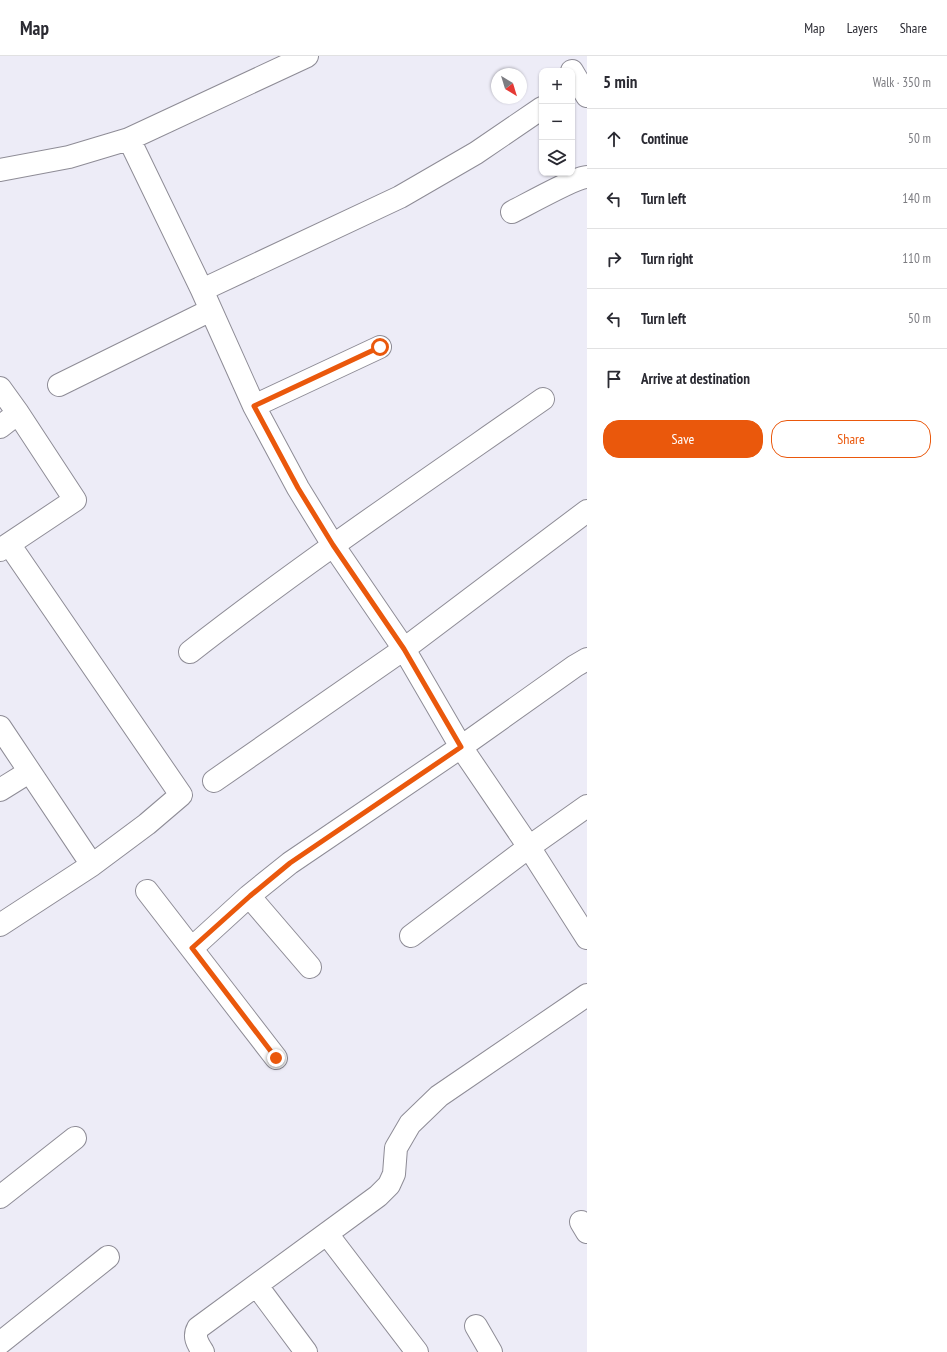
<!DOCTYPE html>
<html lang="en">
<head>
<meta charset="utf-8">
<style>
  body { margin:0; font-family:"PT Sans Narrow",sans-serif; background:#f2f2f3; color:#2b2b33 }
  .controls { position:absolute; right:12px; top:12px; display:grid; overflow:hidden; border-radius:8px; box-shadow:0 1px 3px #0004 }
  .controls button { width:36px; height:36px; display:grid; place-items:center; padding:0; border:0; border-bottom:1px solid #e1e1e2; background:#fff; color:#2b2b33; font:20px sans-serif }
  .compass { position:absolute; left:491px; top:12px; width:36px; height:36px; border-radius:50%; background:#fff; box-shadow:0 1px 3px #0004; rotate:142deg }
  .stop { position:absolute; width:12px; height:12px; margin:-9px; border:3px solid #ea580c; border-radius:50%; background:#fff }
  .stop.end { background:#ea580c; border-color:#fff; box-shadow:0 1px 4px #0008 }
  .list { margin:0; padding:0; list-style:none }
  h2 { display:flex; justify-content:space-between; align-items:center; height:52px; margin:0; padding:0 16px; font-size:17px }
  h2 small { font-size:13px; font-weight:400; color:#7c7c81 }
  .list li { display:grid; grid-template-columns:26px 1fr auto; gap:12px; align-items:center; box-sizing:border-box; height:60px; padding:0 16px; border-top:1px solid #e1e1e2 }
  .list b { display:block; font-size:15px; white-space:nowrap }
  .list em { font-size:13px; font-style:normal; color:#7c7c81 }
  .actions { display:flex; gap:8px; padding:12px 16px }
  .actions a { flex:1; padding:9px 0; border:1px solid #ea580c; border-radius:16px; text-align:center; font-size:14px; color:#ea580c }
  .actions .main { background:#ea580c; color:#fff }
  .icon { flex:none; width:22px; height:22px; fill:none; stroke:currentColor; stroke-width:2; stroke-linecap:round; stroke-linejoin:round }
  .map { position:relative; flex:none; width:587px; height:1296px; overflow:hidden }
  header { display:flex; align-items:center; gap:24px; box-sizing:border-box; height:56px; padding:0 20px; background:#fff; border-bottom:1px solid #e1e1e2 }
  header strong { font-size:19px }
  nav { display:flex; gap:22px; margin-inline-start:auto; font-size:14px }
  main { display:flex }
  aside { flex:1; background:#fff }
  .map>svg:first-child { display:block }
  .lines { fill:none; stroke-linecap:round; stroke-linejoin:round }
  .minor-casing { stroke:#8e8c96; stroke-width:24 }
  .minor { stroke:#fff; stroke-width:22 }
  .route { stroke:#ea580c; stroke-width:5 }
</style>
</head>
<body>
<header>
<strong>Map</strong>
<nav><a>Map</a><a>Layers</a><a>Share</a></nav>
</header>
<main>
<div class="map">
<svg width="587" height="1296" viewBox="0 0 587 1296">
  <rect width="100%" height="100%" fill="#edecf7"/>
  <g class="lines">
    <defs>
      <path id="minor" d="M572,15L587,40
        M129,83L202,234L254,350L298,432L333,489L404,593L461,691L529,791L587,882
        M0,114L69,101L129,83L307,0
        M512,156C526,149 576,121 587,121
        M202,234L400,141L476,97L542,52
        M59,329L211,254
        M0,332L18,357L75,444L0,494
        M254,350L380,291
        M0,371L18,357
        M190,596C304,507 424,426 543,343
        M0,671L92,809
        M214,725L404,593L587,455
        M0,734L29,716
        M147,835L276,1002
        M249,840L310,911
        M0,869L92,809L147,768L181,739L9,488
        M411,880L529,791L587,750
        M192,892L249,840L290,807L461,691L575,610L587,603
        M0,1141L75,1082
        M581,1166L587,1176
        M327,1178L417,1296
        M257,1230L306,1296
        M476,1270L491,1296
        M0,1287L108,1201
        M203,1296C198,1288 193,1281 198,1272L378,1140L389,1129L394,1118L396,1092L410,1068L439,1040L587,939"/>
    </defs>
    <use href="#minor" class="minor-casing"/>
    <use href="#minor" class="minor"/>
  </g>
  <g class="lines">
    <path class="route" d="M276,1002L192,892L250,840L290,807L461,691L404,593L333,489L298,432L254,350L380,291"/>
  </g>
</svg>
<div class="controls">
<button>+</button>
<button>−</button>
<button><svg class="icon" aria-label="layers" viewBox="0 0 24 24"><path d="M12 4l9 5-9 5-9-5zM3 14l9 5 9-5"/></svg></button>
</div>
<svg class="compass" viewBox="-18 -18 36 36"><path d="M0-13l5 13h-10z" fill="#e53935"/><path d="M0 13l5-13h-10z" fill="#7c7c81"/></svg>
<div class="stop" style="left:380px;top:291px"></div>
<div class="stop end" style="left:276px;top:1002px"></div>
</div>
<aside>
<h2>5 min<small>Walk · 350 m</small></h2>
<ul class="list">
<li><svg class="icon" aria-label="ahead" viewBox="0 0 24 24"><path d="M12 20V5M6 11l6-6 6 6"/></svg><div><b>Continue</b></div><em>50 m</em></li>
<li><svg class="icon" aria-label="left" viewBox="0 0 24 24"><path d="M17 20v-9H6M10 6l-5 5 5 5"/></svg><div><b>Turn left</b></div><em>140 m</em></li>
<li><svg class="icon" aria-label="right" viewBox="0 0 24 24"><path d="M7 20v-9h11M14 6l5 5-5 5"/></svg><div><b>Turn right</b></div><em>110 m</em></li>
<li><svg class="icon" aria-label="left" viewBox="0 0 24 24"><path d="M17 20v-9H6M10 6l-5 5 5 5"/></svg><div><b>Turn left</b></div><em>50 m</em></li>
<li><svg class="icon" aria-label="arrive" viewBox="0 0 24 24"><path d="M6 21V4h12l-3 4 3 4H6"/></svg><div><b>Arrive at destination</b></div></li>
</ul>
<div class="actions"><a class="main">Save</a><a>Share</a></div>
</aside>
</main>
</body>
</html>
